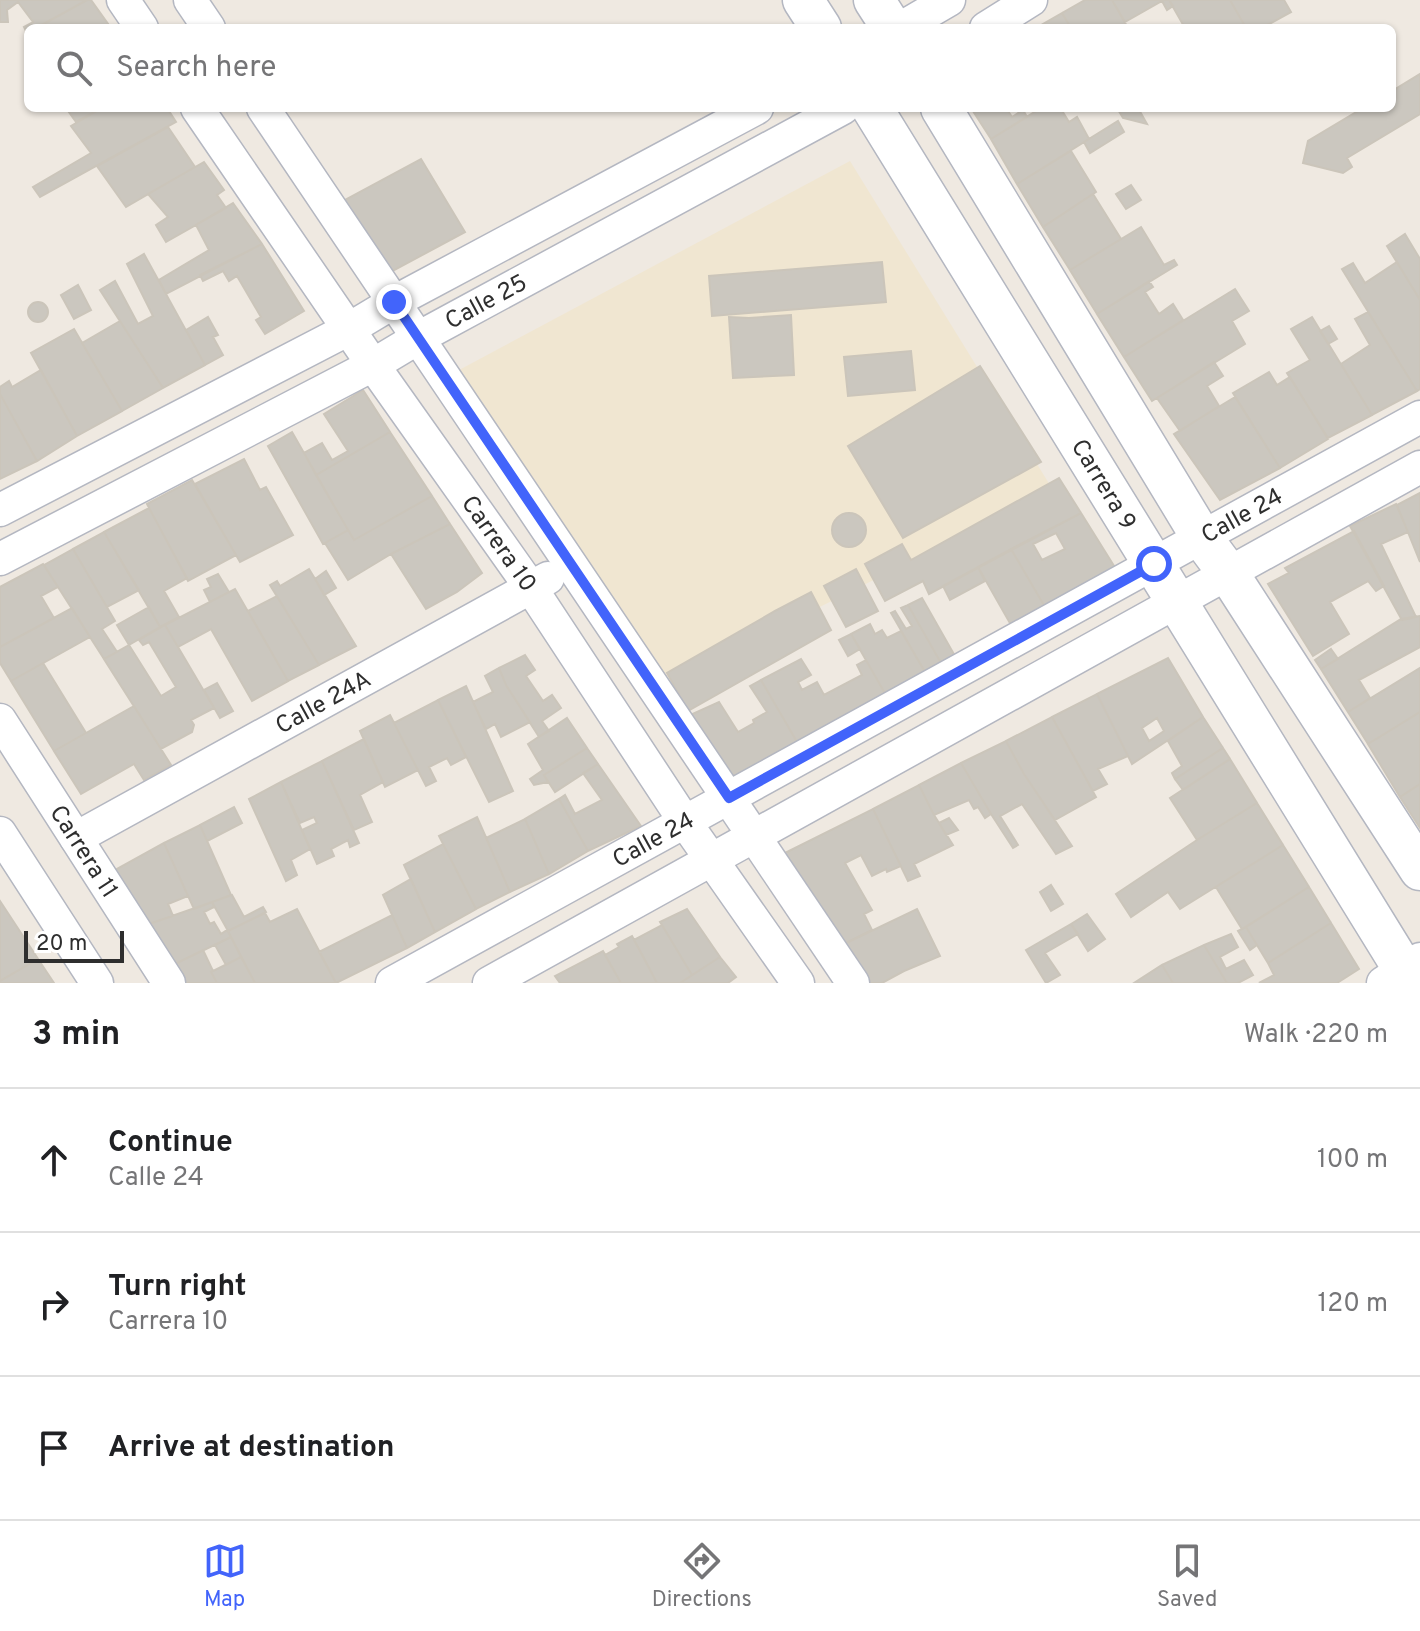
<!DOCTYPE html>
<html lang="en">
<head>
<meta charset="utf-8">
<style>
  body { margin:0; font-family:Overpass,sans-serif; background:#f2f2f2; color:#202124 }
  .scale { position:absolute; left:24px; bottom:20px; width:100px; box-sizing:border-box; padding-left:8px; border:4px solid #2e2e2e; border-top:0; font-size:22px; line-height:28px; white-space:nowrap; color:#2e2e2e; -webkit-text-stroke:6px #fff; paint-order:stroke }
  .stop { position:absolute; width:24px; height:24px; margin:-18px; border:6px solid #4264fb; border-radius:50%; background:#fff }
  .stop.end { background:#4264fb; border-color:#fff; box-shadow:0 2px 8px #0008 }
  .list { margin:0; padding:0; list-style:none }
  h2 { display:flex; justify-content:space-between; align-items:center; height:104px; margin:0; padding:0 32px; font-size:34px }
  h2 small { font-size:26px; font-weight:400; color:#757577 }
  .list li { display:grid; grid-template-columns:52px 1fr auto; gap:24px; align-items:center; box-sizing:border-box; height:144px; padding:0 32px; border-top:2px solid #e0e0e0 }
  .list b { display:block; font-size:30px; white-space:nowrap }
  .list p { margin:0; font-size:26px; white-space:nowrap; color:#757577 }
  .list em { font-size:26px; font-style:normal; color:#757577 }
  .icon { flex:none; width:44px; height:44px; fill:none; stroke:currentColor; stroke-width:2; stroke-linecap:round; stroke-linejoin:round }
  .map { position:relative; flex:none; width:1420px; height:983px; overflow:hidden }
  .search { position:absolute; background:#fff; box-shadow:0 2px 6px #0004; left:24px; right:24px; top:24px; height:88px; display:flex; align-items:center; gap:20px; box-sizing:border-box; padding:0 28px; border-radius:12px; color:#757577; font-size:30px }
  .sheet { height:536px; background:#fff }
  nav { display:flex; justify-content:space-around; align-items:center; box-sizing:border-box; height:112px; border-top:2px solid #e0e0e0; background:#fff; font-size:22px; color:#757577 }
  nav a { display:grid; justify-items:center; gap:4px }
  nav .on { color:#4264fb }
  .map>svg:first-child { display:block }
  .education { fill:#f0e6d1 }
  .building { fill:#cbc7bf; stroke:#cbc5ba; stroke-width:2; fill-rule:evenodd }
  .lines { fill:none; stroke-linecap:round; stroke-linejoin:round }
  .minor-casing { stroke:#b4b7c1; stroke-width:35 }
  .tertiary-casing { stroke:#b4b7c1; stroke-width:43 }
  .minor { stroke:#fff; stroke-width:32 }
  .tertiary { stroke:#fff; stroke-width:40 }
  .route { stroke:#4264fb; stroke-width:10 }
  .labels { text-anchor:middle; stroke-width:6; stroke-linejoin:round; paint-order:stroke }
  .street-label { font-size:24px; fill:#2e2e2e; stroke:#fff }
</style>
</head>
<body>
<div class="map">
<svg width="1420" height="983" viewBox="0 0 1420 983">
  <rect width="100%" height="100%" fill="#efe9e1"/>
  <path class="education" d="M850,161L1053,490L666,684L446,377Z"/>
  <path class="building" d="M0,0H87L36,28H28L27,33L24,27L33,22L18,2L7,10L8,22H0Z
    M87,0H91L111,28L38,27Z
    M1085,0H1112L1128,28H1071L1062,13Z
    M1112,0H1169L1173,6L1167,10L1162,1L1125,22Z
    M1169,0H1230L1246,28H1185Z
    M1230,0H1284L1291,12L1262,28H1246Z
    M1062,13L1071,28H1036Z
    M1420,74V114L1347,158L1352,167L1343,173L1303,163L1308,141L1363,108H1392V91Z
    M66,108H102L76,122Z
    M102,108H167L176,122L40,197L33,187L91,153L71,126Z
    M971,108H1006L1012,117L1023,110L1027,117L991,139Z
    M1041,108H1063L1061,109L1069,122L1077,117L1089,139L1017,184L991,139Z
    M1117,108H1138L1147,124L1123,118Z
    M1118,121L1124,132L1090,153L1084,142Z
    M168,127L195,167L126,207L97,166Z
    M1071,151L1096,192L1043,227L1017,184Z
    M421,159L465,232L387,274L341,202Z
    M204,162L224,190L217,195L226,208L166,242L156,225L168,217L148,194Z
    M1131,185L1141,200L1126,209L1116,194Z
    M1093,194L1121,239L1070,270L1043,227Z
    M233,203L262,244L166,294L159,280L209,250L196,225Z
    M1141,227L1164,265L1174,260L1177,265L1097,314L1070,270Z
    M1405,234L1420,259V300L1387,246Z
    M262,244L304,311L265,334L256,320L261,317L237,276L229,281L223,271L203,281L200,275Z
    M144,254L205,365L163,388L100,290L115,281L138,324L153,316L127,264Z
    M882,262L886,302L712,316L709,276Z
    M1397,262L1420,300V389L1417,391L1342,269L1353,263L1365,283Z
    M1149,281L1153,287L1145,292L1159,314L1173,304L1183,320L1124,357L1097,314Z
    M78,285L91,310L74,319L61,295Z
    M1235,289L1249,311L1232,321L1245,344L1152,401L1124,357Z
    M28 312a10 10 0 1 1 20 0a10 10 0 1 1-20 0Z
    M1368,312L1417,391L1372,415L1341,364L1370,345L1355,319Z
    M791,315L794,375L733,378L729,317L749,318Z
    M208,317L218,335L213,337L223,355L205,365L186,330Z
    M1312,317L1372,415L1328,438L1287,373L1310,360L1291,329Z
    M120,321L163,388L122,411L82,343Z
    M1329,326L1337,339L1328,344L1320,331Z
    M74,329L122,411L77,436L31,353Z
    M911,351L915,390L848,396L844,357Z
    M1214,362L1223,376L1207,386L1219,406L1180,431L1157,398Z
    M980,366L1041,462L903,538L848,446Z
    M41,370L77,436L37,461L0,394V387L9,381L12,387Z
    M1269,372L1277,385L1290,377L1328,439L1280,468L1233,393Z
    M363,390L390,432L316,475L304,453L322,443L332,460L348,451L324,414Z
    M0,394L37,461L0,479Z
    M1235,397L1280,468L1220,500L1174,434Z
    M292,432L348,530L323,544L268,446Z
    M390,432L432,496L354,540L316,475Z
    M244,459L260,490L266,487L293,535L240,562L195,484Z
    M1059,478L1081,513L929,594L923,581L885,601L865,564L902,544L911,560Z
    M192,480L236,555L188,581L147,504Z
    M1420,493V562L1397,505Z
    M432,496L450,524L391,554L348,580L325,543L348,530L354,540Z
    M1396,504L1408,532L1381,544L1416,617L1402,620L1350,526Z
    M149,508L187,578L164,591L179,617L160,627L104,532Z
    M832 530a17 17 0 1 1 34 0a17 17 0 1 1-34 0Z
    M1081,513L1116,569L1045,607L1011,549ZM1056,533L1065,549L1042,560L1033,544Z
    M450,524L482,573L457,592L426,609L391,554Z
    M1354,531L1384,586L1376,591L1368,581L1330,602L1349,634L1313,656L1268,584L1289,573L1285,568Z
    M104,532L139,590L107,607L73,549Z
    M73,549L115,621L102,629L117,652L104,659L44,565Z
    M1011,549L1045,607L1011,625L978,567Z
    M43,564L58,587L41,596L54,618L0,647V587Z
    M978,567L985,581L950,600L943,586Z
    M309,569L356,646L319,665L270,585L277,581L280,586Z
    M856,569L878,611L846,627L824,586Z
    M326,571L336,588L324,595L315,579Z
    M218,574L229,592L210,602L204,590L211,587L207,579Z
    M235,589L288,681L252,701L211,629L178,647L165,625Z
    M811,592L831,630L688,711L667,673L775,611Z
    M277,596L319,665L288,681L248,611Z
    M922,598L955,656L941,663L908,605Z
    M908,605L941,663L925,672L891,613L895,611L906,629L912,626L901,608Z
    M149,607L160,627L129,645L117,625Z
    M72,608L90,637L11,681L0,663V647Z
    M1420,616V647L1359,680L1370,698L1348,712L1321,669L1401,619Z
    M870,624L875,634L882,630L887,638L901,631L925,672L886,695L851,634Z
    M165,625L214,708L191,720L194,725L192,732L161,749L104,659L129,645L161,696L176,687L149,642L143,645L139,640Z
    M851,634L860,649L848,656L839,640Z
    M1331,649L1338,659L1321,669L1315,660Z
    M525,655L535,670L526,676L543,701L552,695L561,708L542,721L549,731L539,737L506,685L499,668Z
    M1168,658L1203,717L1132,764L1097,694ZM1157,718L1164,731L1149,741L1142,728Z
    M801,659L811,675L798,682L802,690L817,682L824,695L862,675L857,665L866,660L886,695L797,742L761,680Z
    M43,663L86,733L54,751L11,681Z
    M499,668L506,685L530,722L501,737L495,724L486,729L473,702L493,692L485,676Z
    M1420,668V712L1368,744L1348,712Z
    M761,680L797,742L729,781L686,717L719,702L738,732L754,723L753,720L767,712L750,686Z
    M217,683L233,711L220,718L204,690Z
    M466,686L513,791L489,802L438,700Z
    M1097,694L1128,756L1098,769L1107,784L1093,791L1052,717Z
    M438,700L466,757L451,765L447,758L429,767L436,781L426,786L394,723Z
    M134,706L171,765L144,780L134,764L81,794L54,751Z
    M1420,712V784L1400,797L1368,744Z
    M390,715L418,770L385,787L360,731Z
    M1052,717L1096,797L1055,820L1024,774L1006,741Z
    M1203,717L1223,748L1175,779L1172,773L1182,766L1168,741Z
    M567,718L587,748L544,775L548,782L534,785L530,779L543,770L528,744Z
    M364,739L383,782L360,795L372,822L354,830L322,761Z
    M1006,741L1024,774L1072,846L1056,854L1022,804L1000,816L1018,845L1013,848L991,814L961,763Z
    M587,748L598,764L555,792L544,775Z
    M1223,748L1230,759L1183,790L1175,779Z
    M1230,759L1257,803L1197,840L1170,798Z
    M322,761L359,843L350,847L348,840L331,849L334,856L317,864L302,830L317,823L314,817L300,823L281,782Z
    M961,763L991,814L985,818L978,807L974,809L969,800L934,815L919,785Z
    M598,764L641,826L588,851L559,799L565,795L575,814L602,800L583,773Z
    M281,782L310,849L291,860L297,875L286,881L249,799Z
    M1420,784V828L1400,797Z
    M919,785L934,815L953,845L914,864L920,876L908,881L873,809Z
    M559,799L588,851L549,874L525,819Z
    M1257,803L1283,845L1180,909L1168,892L1131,917L1116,894L1197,840Z
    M234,807L242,823L207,841L200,825Z
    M873,809L901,866L887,872L886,869L872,876L861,855L845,863L872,910L864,914L872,930L840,946L783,854Z
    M477,817L510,892L476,909L439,836Z
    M949,818L958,830L946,835L939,823Z
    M525,819L549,874L510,892L486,838Z
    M200,825L231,895L194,909L164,843Z
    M164,843L188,896L168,904L173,916L146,925L113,871Z
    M443,844L476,909L435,932L404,865Z
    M1283,845L1309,887L1242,929L1216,887Z
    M411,879L435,932L407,948L383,895Z
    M1051,885L1063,904L1051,911L1040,892Z
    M1309,887L1331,923L1268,963L1246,927Z
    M232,895L244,917L263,907L266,912L228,931L212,902Z
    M0,901L38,959L0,981Z
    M212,902L214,907L204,912L210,924L214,922L221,934L227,930L231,937L173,965L146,925Z
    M297,909L336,983H255L228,931L265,913L270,922Z
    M687,909L720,957L692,975L660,922Z
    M917,909L940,956L904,971L882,983H865L840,946Z
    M1087,914L1105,939L1088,951L1071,924Z
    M392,915L407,948L336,983L319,952Z
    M1331,923L1359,969L1337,983H1259L1274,975L1268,963Z
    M1071,924L1078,934L1045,953L1060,975L1046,983L1026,950Z
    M662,925L692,975L680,983H657L634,940Z
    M1246,927L1257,945L1250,950L1238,931Z
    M1231,934L1238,947L1220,957L1226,969L1244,960L1253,975L1238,983H1227L1204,945Z
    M632,936L645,960L657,983H621L605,955L619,947L617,944Z
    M231,937L241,957L226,965L215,945Z
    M1204,945L1227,983H1173L1162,965Z
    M203,950L213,971L211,972L217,983H183L173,965Z
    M603,951L621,983H560L555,976Z
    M241,957L255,983H217L211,972Z
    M720,957L736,977L728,983H680Z
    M38,959L54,983H0V981Z
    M1162,965L1173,983H1134Z"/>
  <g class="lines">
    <defs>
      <g id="minor">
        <path d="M123,0L142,28"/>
        <path d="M190,0L209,28"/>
        <path d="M901,28L949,0"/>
        <path d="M986,28L1031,0"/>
        <path id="s1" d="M197,108L373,365L531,588L685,822L798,983"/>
        <path d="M263,108L853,983"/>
        <path d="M0,510L349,329L394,302L757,108"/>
        <path id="s2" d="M0,559L373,365L418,338L843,108"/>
        <path id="s3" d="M0,720L169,983"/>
        <path d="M0,833L97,983"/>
        <path id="s4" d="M76,838L548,578"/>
        <path id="s5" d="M392,983L1420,417"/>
        <path d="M489,983L1420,467"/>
        <path d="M1383,983L1420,959"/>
      </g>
      <g id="tertiary">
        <path d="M803,0L821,28"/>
        <path d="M874,0L892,28"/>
        <path id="s6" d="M872,108L1412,983"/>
        <path d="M941,108L1202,538L1228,573L1420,870"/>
      </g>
    </defs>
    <use href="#minor" class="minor-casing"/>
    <use href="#tertiary" class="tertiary-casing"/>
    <use href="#minor" class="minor"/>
    <use href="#tertiary" class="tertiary"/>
  </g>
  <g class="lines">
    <path class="route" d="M394,302L729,798L1154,564"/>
  </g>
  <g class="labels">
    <g class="street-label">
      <text dy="8" stroke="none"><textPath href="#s2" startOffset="550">Calle 25</textPath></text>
      <text dy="8" stroke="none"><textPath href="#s6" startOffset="442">Carrera 9</textPath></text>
      <text dy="8" stroke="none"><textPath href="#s5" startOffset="970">Calle 24</textPath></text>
      <text dy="8" stroke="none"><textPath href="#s1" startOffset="530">Carrera 10</textPath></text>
      <text dy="8" stroke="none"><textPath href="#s4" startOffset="282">Calle 24A</textPath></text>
      <text dy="8" stroke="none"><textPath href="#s5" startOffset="298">Calle 24</textPath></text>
      <text dy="8" stroke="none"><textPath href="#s3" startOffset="156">Carrera 11</textPath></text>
    </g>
  </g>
</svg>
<div class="scale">20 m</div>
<div class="stop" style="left:1154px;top:564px"></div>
<div class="stop end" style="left:394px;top:302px"></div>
<div class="search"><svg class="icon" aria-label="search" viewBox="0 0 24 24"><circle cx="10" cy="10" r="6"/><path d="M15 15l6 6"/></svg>Search here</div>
</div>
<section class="sheet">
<h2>3 min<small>Walk · 220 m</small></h2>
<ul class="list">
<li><svg class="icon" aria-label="ahead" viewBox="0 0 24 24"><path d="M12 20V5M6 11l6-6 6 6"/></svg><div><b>Continue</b><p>Calle 24</p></div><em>100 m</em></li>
<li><svg class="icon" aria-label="right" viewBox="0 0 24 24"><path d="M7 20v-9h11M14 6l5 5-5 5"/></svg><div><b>Turn right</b><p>Carrera 10</p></div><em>120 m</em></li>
<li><svg class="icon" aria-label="arrive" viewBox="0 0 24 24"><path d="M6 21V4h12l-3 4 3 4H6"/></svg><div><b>Arrive at destination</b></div></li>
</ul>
</section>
<nav>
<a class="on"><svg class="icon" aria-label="map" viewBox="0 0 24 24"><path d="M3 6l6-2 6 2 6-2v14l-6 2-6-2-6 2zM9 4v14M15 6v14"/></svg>Map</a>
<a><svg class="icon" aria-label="directions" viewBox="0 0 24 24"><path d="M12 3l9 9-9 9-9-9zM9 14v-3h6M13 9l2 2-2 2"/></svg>Directions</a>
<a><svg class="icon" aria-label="saved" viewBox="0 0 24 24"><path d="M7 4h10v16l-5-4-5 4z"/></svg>Saved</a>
</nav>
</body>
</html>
